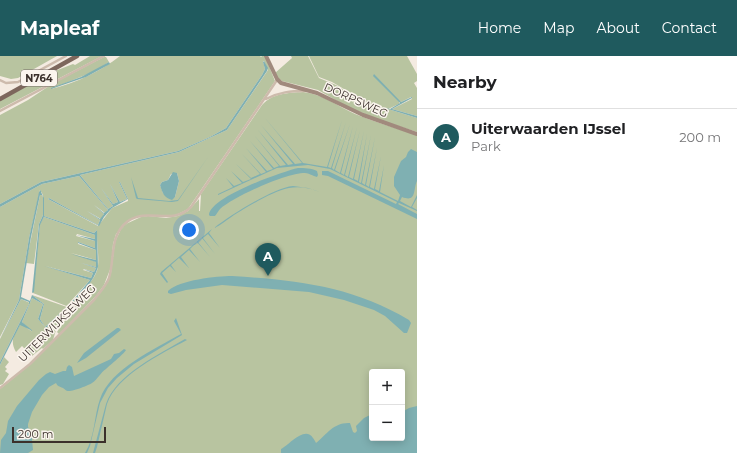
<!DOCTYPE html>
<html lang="en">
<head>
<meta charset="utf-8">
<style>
  body { margin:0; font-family:Montserrat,sans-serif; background:#f2f2f2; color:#202124 }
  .controls { position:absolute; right:12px; bottom:12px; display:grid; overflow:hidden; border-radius:4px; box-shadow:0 2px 10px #0003 }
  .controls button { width:36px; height:36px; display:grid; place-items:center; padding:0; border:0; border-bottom:1px solid #e0e0e0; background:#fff; color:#202124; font:20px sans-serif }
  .scale { position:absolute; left:12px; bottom:10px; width:94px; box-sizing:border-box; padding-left:4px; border:2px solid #3b302b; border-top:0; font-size:11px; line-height:14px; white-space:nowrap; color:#3b302b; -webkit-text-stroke:3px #fbf5ee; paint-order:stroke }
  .you { position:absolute; left:189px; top:174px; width:14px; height:14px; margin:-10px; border:3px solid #fff; border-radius:50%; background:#1a73e8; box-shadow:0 0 0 6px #1a73e833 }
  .badge { display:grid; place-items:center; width:26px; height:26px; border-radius:50%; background:#1f5a5e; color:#fff; font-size:13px; font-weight:700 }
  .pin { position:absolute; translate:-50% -33px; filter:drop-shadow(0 1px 2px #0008) }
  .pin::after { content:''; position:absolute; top:21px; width:14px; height:12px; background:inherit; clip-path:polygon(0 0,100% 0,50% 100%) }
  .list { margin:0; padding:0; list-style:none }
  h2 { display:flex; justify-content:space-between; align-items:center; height:52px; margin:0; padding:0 16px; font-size:17px }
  h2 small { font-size:13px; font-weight:400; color:#757577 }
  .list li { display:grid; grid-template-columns:26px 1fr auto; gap:12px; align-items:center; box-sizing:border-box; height:56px; padding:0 16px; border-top:1px solid #e0e0e0 }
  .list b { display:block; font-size:15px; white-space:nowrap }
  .list p { margin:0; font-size:13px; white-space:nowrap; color:#757577 }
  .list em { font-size:13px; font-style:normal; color:#757577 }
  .map { position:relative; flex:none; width:417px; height:397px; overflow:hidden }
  header { display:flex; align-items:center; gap:24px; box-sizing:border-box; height:56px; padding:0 20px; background:#1f5a5e; color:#fff }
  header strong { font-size:19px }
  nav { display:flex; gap:22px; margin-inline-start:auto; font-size:14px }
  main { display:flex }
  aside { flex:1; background:#fff }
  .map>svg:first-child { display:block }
  .green { fill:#b8c4a0; fill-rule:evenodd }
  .water { fill:#7fb0b2 }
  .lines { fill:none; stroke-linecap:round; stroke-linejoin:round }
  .street { stroke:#cdbbac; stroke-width:2.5 }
  .secondary { stroke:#a18a7d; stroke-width:4 }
  .primary { stroke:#7d675c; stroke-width:4.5 }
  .labels { text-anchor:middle; stroke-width:3; stroke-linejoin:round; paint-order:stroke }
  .shield { fill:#fbf5ee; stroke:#756b66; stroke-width:1 }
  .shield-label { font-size:10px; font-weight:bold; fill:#3b302b }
  .street-label { font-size:11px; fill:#3b302b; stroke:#fbf5ee }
</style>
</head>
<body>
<header>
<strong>Mapleaf</strong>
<nav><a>Home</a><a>Map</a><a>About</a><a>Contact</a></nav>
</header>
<main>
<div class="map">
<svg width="417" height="397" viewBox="0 0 417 397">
  <rect width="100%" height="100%" fill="#f4ebe1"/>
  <path class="green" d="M0,0H57L18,22L11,23L0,20Z
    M90,0H102L0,53V45L50,17L73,8L75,9Z
    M120,0H260L261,1L262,0H265L275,25L188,153L176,159H149L133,162L116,178L113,188L111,211L104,229L96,240L59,278L57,276L59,273L71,256L69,251L33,237L40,168L44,161L95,179V183L77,178L76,180L95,185V192L78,186V188L96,194V204L71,197L97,206L96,211L81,207L96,212L94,216L84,213L83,214L93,217L91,222L45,210L90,224L70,246V248C79,239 97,223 98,210C99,200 97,188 97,178V174L94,177L44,160L43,139L40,134L29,182L19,244L0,281V151L42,128L79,120L108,154L105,157L94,149L104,158L101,163L87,155L100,164L98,169L49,142L48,143L98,170L112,152L128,145V143L120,126H119L127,143L120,146L110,128L118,146L113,148L101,132L113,150L108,153L80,119L179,96L227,74L268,14L264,5H263L265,13L262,19L226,72L210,81L178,95L41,126L0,148V59L28,44L52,28L104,1H106L109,6L95,15L51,33C76,27 101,15 120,0ZM177,117L179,125L175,141L170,143L163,137L160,129L162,126L168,124L171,118Z
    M291,0H308L319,22L336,29L356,41L384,52L356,40L332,26L319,21L309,0H407L417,18V25L414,27L417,32V60L392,53L412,43L411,41L401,46L399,45V48L388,53L417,62V76L377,63L348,51L318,34L282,25L278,22L275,17L292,2Z
    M303,36C323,38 337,50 355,58C375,66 396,72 417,79V369L402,370V316H372V374L295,397H0V333L27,311L101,236L111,217L115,186L121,173L128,167L141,161L148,160L166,162L178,160L188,155L199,143V155H200L201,138L262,49C273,37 288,37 303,36Z
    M41,138L43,141V159L39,168L34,208L26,207L40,139Z
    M32,239L67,251L69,256L56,274L53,284L43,293L42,292L32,300L22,290L16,296C9,284 15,279 20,268L26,271L32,276L22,266L32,242L43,248L38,263L46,272L66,252L45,271L40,263L44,248Z
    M21,243L30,247L29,248L0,306V283Z
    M4,301L9,306L5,311L7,313L5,315L9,318L3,328L0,329V309Z"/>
  <path class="water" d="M264,5L268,12L267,15L227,74L179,96L80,119L108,153L113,150L101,132L113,148L118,146L110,128L120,146L127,143L119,126H120L128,143L112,152L104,161L99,170L48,143L49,142L98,169L100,164L87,155L100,163L104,158L94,149L104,157L108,154L79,120L42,128L0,151V148L41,126L178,95L210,81L226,72L262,19L265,13L263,6Z
    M109,6L110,8L86,21L51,33V32L81,21Z
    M374,18L401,46L412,41V42L392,53L417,60V62L388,53L387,52L390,53L400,47L373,20Z
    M265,62L303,107L327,111L342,64L328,111L331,112L346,66L332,112L334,114L350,68L335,114L340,117L353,70L341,117L344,119L357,71L345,119L348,121L360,74L349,121L353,123L364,75L354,123L358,125L367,78L359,126L361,127L371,79L362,127L365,129L375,81L366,129L369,131L377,92L370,131L374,133L381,100L375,133L379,135L384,109L380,136L398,145L400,139L394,130V121L401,105L406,101L408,96L411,93L417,96V125C413,133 417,147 402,141L400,145L411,151L417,139V142L412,151L417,154V155L399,147L398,148L417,158V163L328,120L322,119V115H328L396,148L397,146L330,113L308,109L277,112L218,139V138L233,131L226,122L234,130L242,127L231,115L243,126L251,123L236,108L251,122L260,118L242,98L261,118L266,116L246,92L267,115L273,113L250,85L274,112L279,110L254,79L280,110L286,109L258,74L288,109L293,108L261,69L295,108L302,107Z
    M208,101L178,145L172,146L137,143L136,142L131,121L138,142L169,145L178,144Z
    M298,112C305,112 311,112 317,115L318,119L317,121C313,120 309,117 305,117C286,117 235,140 220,153C218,155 217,158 215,160H210L209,159C210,141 281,116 298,112Z
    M173,116L177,117L179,125L175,141L172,144C164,142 162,136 160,129L162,126L168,124Z
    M293,130L308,132L320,136L417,188L320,136C310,132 299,130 289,132C275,134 247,151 234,159C228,163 220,170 214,172C231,159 273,132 293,130Z
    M41,134V136L44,142V160L94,177L97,174L98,211C94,225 81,239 70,248L90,224L44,210L91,222L93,217L83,213L94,216L96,212L81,207L96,211V206L71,198L96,204V194L78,187V186L95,192V185L76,179L95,183V179L44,161L40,169L34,236L32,237L39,168L43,159V141L42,139H40L31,181L21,241L30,245L32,239L44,248L40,263L45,271L66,252L46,272L38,263L43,248L32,242L22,266L33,275L20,269L0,309V306L29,248V246L21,243L0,283L19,244L29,182L39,136Z
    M212,173L209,177L220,192L208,178L203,182L215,198L202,182L198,186L210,201L197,186L190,193L200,206L189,194L181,201L189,212L179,202L171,209L176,216L170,210L162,217L168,226L167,227L160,218L161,216Z
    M232,220C296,224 352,230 409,264L411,267L407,277H404L385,260L374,254L344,244L309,236L222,229L186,234L171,238L168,237V235C179,224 217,220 232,220Z
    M176,262L182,279L134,308L117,322L108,332L100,347L90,390L87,397H85C95,381 94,360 100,343C110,313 155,293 181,278L174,265Z
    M117,272H119L121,274L86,302L77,307L84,297Z
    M185,283L187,284C161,298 117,319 107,348L97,391L95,397H93L106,348C116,318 160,298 185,283Z
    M124,293L126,294C124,298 110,309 106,313C100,317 98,323 92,327C89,329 72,336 68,335C66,335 65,333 63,332C59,330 58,331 56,327L49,331L42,339L32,356L28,368V371L33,379L32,384L33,394L28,397H0L1,384L6,377L8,365L17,350L39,324L46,318L50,316L55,318L63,315H66L67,311L69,309L72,311L74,320L111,303L114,298L119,297Z
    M417,350V397H281V393C289,389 305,369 313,382C314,383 315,385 316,387C327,378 334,366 350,367L353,376L355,377L357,375L356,370L364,362L372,358V382H402V356L409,352Z"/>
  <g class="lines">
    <path class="street" d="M0,24L6,27L18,26L66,0
      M266,43C279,36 291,35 305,35
      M0,55L104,0
      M0,332L30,308L94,244C99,237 106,230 109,222C115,202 109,179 128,165C148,151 172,170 191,151L277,24"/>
    <path class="secondary" d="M266,0L277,23L281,27L317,37L363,59L417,78"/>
    <path class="primary" d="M0,43L77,0"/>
  </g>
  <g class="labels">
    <rect class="shield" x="21" y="14" width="36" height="16" rx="3"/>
    <g class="shield-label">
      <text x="39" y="26">N764</text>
    </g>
    <g class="street-label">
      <text transform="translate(356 44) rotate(24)" y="4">DORPSWEG</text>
      <text transform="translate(57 267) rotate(-45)" y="4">UITERWIJKSEWEG</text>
    </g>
  </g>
</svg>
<div class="controls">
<button>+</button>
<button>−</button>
</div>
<div class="scale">200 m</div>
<div class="you"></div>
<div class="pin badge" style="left:268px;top:220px">A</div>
</div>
<aside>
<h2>Nearby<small></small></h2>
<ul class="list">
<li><span class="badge">A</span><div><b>Uiterwaarden IJssel</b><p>Park</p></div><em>200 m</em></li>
</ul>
</aside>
</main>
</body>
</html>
